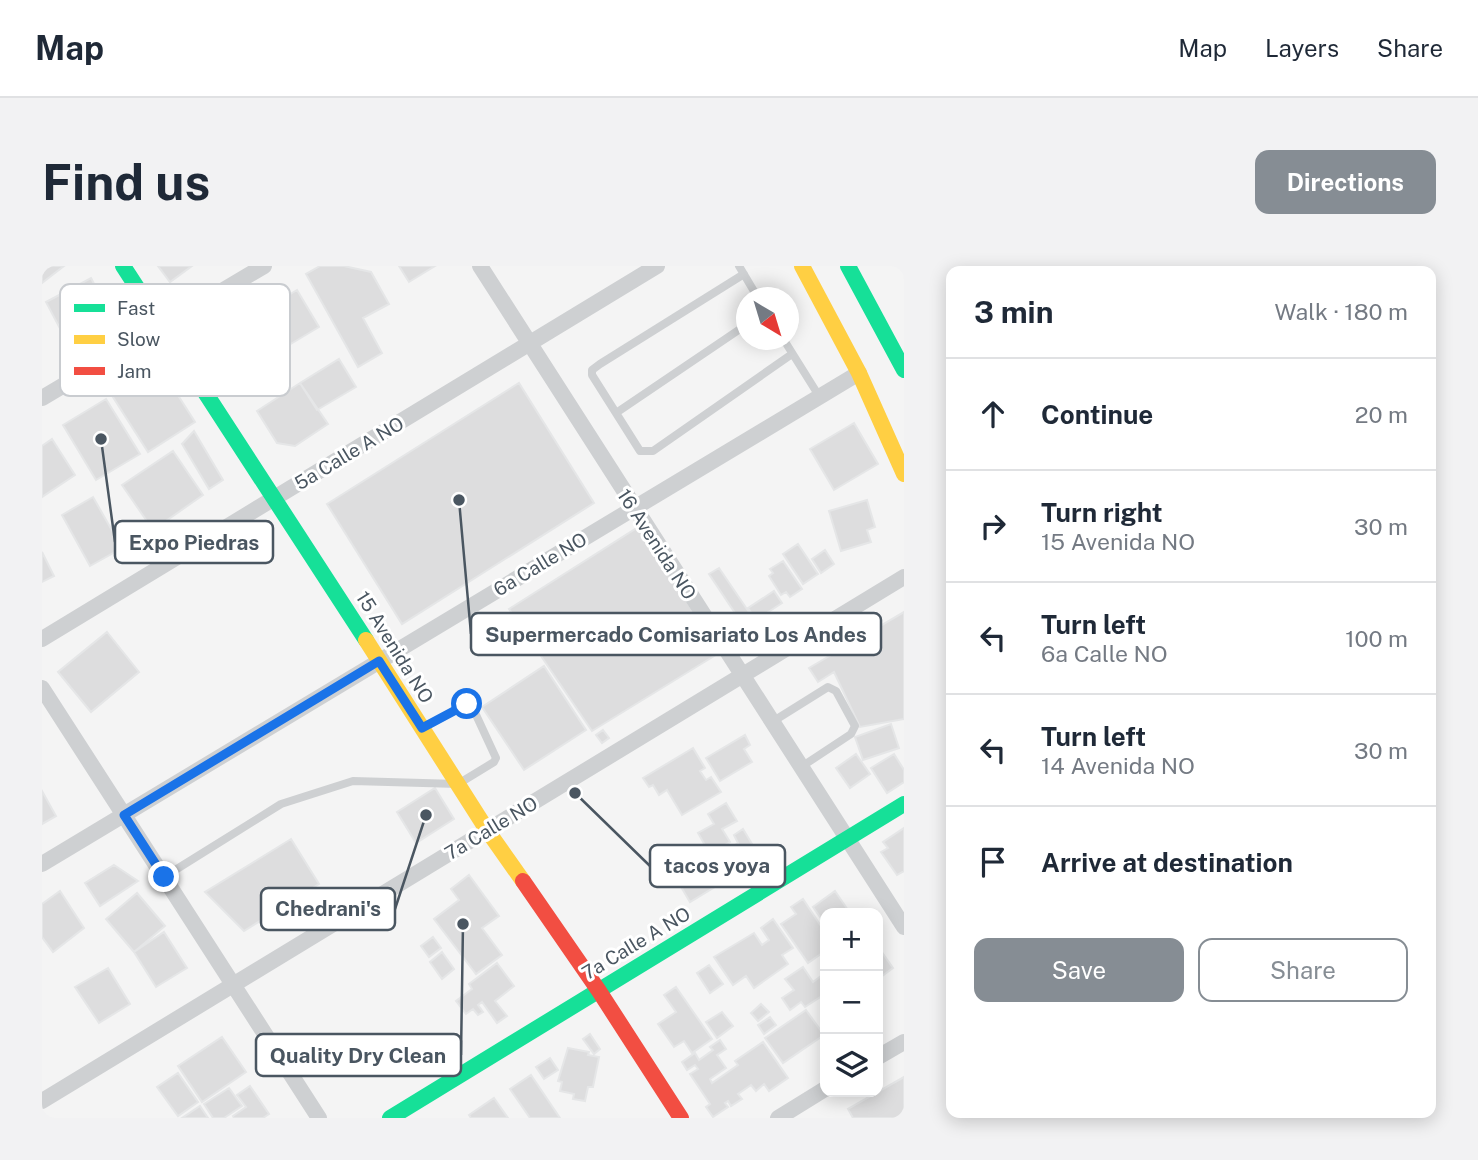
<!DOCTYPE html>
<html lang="en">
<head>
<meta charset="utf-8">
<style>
  body { margin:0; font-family:"Public Sans",sans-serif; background:#f2f2f3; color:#1f2937 }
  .controls { position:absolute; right:21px; bottom:21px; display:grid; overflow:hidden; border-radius:14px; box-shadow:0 4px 18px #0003 }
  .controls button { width:63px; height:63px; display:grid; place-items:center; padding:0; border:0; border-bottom:2px solid #e0e1e3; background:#fff; color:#1f2937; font:35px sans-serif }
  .compass { position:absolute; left:694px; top:21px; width:63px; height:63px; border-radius:50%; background:#fff; box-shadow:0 4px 18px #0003; rotate:142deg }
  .stop { position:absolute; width:21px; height:21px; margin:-16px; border:5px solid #1a73e8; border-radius:50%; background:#fff }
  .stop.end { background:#1a73e8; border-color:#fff; box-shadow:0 2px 7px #0008 }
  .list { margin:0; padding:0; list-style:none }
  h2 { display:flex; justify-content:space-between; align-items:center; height:91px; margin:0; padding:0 28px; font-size:30px }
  h2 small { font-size:23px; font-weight:400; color:#747a83 }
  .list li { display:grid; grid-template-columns:46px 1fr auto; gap:21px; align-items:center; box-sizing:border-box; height:112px; padding:0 28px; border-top:2px solid #e0e1e3 }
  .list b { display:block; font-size:26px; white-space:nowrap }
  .list p { margin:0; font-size:23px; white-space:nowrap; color:#747a83 }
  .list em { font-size:23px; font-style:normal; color:#747a83 }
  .actions { display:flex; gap:14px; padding:21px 28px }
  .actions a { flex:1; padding:16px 0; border:2px solid #868d94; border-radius:14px; text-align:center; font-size:24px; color:#868d94 }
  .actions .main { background:#868d94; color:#fff }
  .icon { flex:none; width:38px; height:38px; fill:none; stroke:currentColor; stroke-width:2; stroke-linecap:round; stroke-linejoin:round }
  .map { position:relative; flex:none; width:862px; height:852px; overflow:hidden; border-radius:14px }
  header { display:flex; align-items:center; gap:42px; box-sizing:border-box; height:98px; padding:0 35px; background:#fff; border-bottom:2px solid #e0e1e3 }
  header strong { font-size:33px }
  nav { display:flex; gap:38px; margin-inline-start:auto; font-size:24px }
  .intro { display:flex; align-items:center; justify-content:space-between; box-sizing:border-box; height:168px; padding:0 42px }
  h1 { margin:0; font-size:49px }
  .button { padding:18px 32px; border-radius:14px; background:#868d94; color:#fff; font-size:24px; font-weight:700 }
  main { display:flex; gap:42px; padding:0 42px }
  aside { flex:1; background:#fff; border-radius:14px; box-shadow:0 4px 18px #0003 }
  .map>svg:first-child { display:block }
  .building { fill:#ddddde; stroke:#e5e6e7; stroke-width:2 }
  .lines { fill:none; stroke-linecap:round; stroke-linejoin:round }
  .lane { stroke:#ced0d2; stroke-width:8 }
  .street { stroke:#ced0d2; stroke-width:16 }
  .fast { stroke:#16e098; stroke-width:16 }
  .slow { stroke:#ffcf43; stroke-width:16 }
  .jam { stroke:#f24e42; stroke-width:16 }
  .route { stroke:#1a73e8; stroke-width:9 }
  .labels { text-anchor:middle; stroke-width:6; stroke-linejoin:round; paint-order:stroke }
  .street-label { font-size:19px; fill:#4a5661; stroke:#fff }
  .key { fill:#fff; stroke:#c9ccd0; stroke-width:2 }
  .key-label { font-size:19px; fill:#4a5661 }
  .leader { fill:none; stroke:#4a5661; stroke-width:2.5 }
  .callout-dot { fill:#4a5661; stroke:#fff; stroke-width:2.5 }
  .callout { fill:#fff; stroke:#4a5661; stroke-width:2.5 }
  .callout-label { font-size:21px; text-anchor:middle; font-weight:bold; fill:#4a5661 }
</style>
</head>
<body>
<header>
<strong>Map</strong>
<nav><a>Map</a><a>Layers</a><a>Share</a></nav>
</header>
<div class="intro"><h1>Find us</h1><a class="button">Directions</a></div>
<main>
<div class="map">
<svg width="862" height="852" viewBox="0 0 862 852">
  <rect width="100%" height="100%" fill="#f4f4f4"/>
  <path class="building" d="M0,0H22L0,17Z
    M116,0H150L128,16Z
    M278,0H302L329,6L347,38L321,52L340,87L316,101L264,8Z
    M357,0H393L367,16Z
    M49,12L68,48L23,72L4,36Z
    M255,24L277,61L247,79L225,42Z
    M297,93L314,121L275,144L258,117Z
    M116,98L153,156L106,186L69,128Z
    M258,117L286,158L253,180L235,177L215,145Z
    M477,117L552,237L360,358L285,238Z
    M64,133L98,188L54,214L21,159Z
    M812,157L836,198L792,224L768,183Z
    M152,165L181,214L167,223L140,178Z
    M10,173L33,209L0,231V180Z
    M131,185L161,229L111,264L80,219Z
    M51,231L80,282L48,300L20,249Z
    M825,234L833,261L825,264L829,276L799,285L787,245Z
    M598,260L677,387L550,465L467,343Z
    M756,278L776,308L761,318L741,288Z
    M783,284L792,298L779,307L770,293Z
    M0,286L12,310L0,316Z
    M741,295L760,323L748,331L744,326L739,329L727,310L731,307L728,303Z
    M677,302L713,355L703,362L667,308Z
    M732,325L740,337L714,354L706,342Z
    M862,346V453L818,461L792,406L776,416L767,402Z
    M65,366L97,406L49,446L16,406Z
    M502,400L544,464L482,504L440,441Z
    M849,458L857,482L821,494L813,471Z
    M561,464L567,472L560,477L554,469Z
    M703,469L708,479L702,483L710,496L678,515L664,492Z
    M651,482L663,502L658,505L664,514L669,511L679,526L640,549L625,524L617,529L611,519L607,521L601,512Z
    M814,488L828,508L808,522L794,502Z
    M852,488L862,504V516L845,527L829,502Z
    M393,522L412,553L374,577L355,546Z
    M0,525L14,550L0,558Z
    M684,537L695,555L680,563L688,576L668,588L656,567L672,558L666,548Z
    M862,562V605L855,609L839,586L846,582L841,576Z
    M701,563L719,593L648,636L635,614L696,577L692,569Z
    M249,573L277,618L202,665L163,626Z
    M72,599L96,615L58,640L43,617Z
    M427,609L457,650L440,662L460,689L434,708L392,653L417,634L409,623Z
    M18,625L42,662L11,686L0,671V638Z
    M793,625L808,647H783V658L771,641Z
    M95,627L123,660L92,686L64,653Z
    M761,633L783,666V685L766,697L739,658L754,648L749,641Z
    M731,653L751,682L740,689L746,698L712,722L704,710L691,719L672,691L712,667L720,679L727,674L719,662Z
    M122,666L145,702L114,721L92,686Z
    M391,671L399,682L387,691L379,680Z
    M837,682L851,702L836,713V683Z
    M400,686L412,703L400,713L388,696Z
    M455,697L472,720L453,735L465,750L455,757L440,736L436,739L441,746L436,749L431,743L424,748L414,735L430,723L427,718Z
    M667,699L681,718L668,727L655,707Z
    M761,701L771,716L783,707V735L780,730L763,741L759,736L748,744L740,732L752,724L743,713Z
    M66,702L88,738L57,757L33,721Z
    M634,721L670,773L650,787L642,775L632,781L616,758L634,746L622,729Z
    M719,738L727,746L716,755L709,747Z
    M764,744L782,769L741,797L723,772Z
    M680,746L691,760L675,772L664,756Z
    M728,751L734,759L722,768L716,759Z
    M548,768L558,783L552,788L541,773Z
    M180,771L204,806L160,836L136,800Z
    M678,774L684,783L675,789L684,802L668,813L670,817L696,799L693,795L721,776L746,812L727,825L722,818L714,825L709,819L696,828L700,833L689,840L686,835L683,837L686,841L671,851L664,841L668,838L648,808L656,803L653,799L645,804L640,796L653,787L657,794L671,784L668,781Z
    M526,782L547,786L546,789L557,791L551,821H546L543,835L531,833L532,828L518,825L520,816L516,815Z
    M508,792L516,804L502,813L494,801Z
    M136,807L156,836L136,850L115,821Z
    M489,809L518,852H488L468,823Z
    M862,811V852H811L806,843Z
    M208,820L227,848L221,852H192L191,850L204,841L195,829Z
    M187,822L200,840L182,852H171L162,838Z
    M452,832L466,852H429L427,849Z
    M158,840L166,852H140Z"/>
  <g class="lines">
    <path class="lane" d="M697,0L716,32
      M702,8L558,98L550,104V109L598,185H611L750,88
      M742,74L777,130
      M574,147L704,59
      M730,456L786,421L794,425L813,460L809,468L759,501
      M122,611L239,538L311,515L416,518L452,496L454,492L429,438H425L381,462"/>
    <path class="street" d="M438,0L862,661
      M0,132L222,0
      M0,373L615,0
      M0,422L277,852
      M0,598L817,107
      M836,791L862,776
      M0,835L862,311
      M736,852L783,823"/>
    <path class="fast" d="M81,0L324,374
      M806,0L862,104
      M348,852L862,538"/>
    <path class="slow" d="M760,0L817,107L862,208
      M324,374L445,564L481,615"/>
    <path class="jam" d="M481,615L557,725L639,852"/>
  </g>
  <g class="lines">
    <path class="route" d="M122,611L82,549L337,395L380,462L425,438"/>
  </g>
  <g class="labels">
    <g class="street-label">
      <text transform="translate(307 187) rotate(-31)" y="7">5a Calle A NO</text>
      <text transform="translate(615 278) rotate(57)" y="7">16 Avenida NO</text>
      <text transform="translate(498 298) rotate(-31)" y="7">6a Calle NO</text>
      <text transform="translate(353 381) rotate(58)" y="7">15 Avenida NO</text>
      <text transform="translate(449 562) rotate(-31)" y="7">7a Calle NO</text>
      <text transform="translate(594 677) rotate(-31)" y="7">7a Calle A NO</text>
    </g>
  </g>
  <rect x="18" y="18" width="230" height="112" rx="10" class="key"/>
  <rect x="32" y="38" width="31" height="8" fill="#16e098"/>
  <rect x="32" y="69" width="31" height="9" fill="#ffcf43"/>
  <rect x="32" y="101" width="31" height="8" fill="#f24e42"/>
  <g class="key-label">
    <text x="75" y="49">Fast</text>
    <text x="75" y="80">Slow</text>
    <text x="75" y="112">Jam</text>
  </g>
  <path class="leader" d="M59 173L73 276M417 234L429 368M533 527L608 600M384 549L353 643M421 658L419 789"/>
  <g class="callout-dot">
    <circle cx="59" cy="173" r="7"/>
    <circle cx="417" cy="234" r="7"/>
    <circle cx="533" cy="527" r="7"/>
    <circle cx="384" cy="549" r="7"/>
    <circle cx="421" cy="658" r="7"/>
  </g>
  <g class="callout">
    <rect x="73" y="255" width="158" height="42" rx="7"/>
    <rect x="429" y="347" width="410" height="42" rx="7"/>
    <rect x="608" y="579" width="135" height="42" rx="7"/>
    <rect x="219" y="622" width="134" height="42" rx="7"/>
    <rect x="214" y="768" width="205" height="42" rx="7"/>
  </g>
  <g class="callout-label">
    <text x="152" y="284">Expo Piedras</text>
    <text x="634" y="376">Supermercado Comisariato Los Andes</text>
    <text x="675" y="607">tacos yoya</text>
    <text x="286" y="650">Chedrani's</text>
    <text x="316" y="797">Quality Dry Clean</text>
  </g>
</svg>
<div class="controls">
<button>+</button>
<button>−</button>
<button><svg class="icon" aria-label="layers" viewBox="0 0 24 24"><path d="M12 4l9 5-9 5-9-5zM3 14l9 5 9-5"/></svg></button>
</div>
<svg class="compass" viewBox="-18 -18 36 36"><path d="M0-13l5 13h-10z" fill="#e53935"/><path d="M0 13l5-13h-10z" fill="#747a83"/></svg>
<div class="stop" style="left:425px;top:438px"></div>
<div class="stop end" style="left:122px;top:611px"></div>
</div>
<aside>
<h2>3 min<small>Walk · 180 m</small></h2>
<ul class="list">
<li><svg class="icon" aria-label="ahead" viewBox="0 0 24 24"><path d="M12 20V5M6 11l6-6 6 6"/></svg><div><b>Continue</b></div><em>20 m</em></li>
<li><svg class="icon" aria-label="right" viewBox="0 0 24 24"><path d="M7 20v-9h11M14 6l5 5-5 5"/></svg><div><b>Turn right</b><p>15 Avenida NO</p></div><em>30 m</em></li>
<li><svg class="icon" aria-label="left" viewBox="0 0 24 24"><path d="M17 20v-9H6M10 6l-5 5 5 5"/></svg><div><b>Turn left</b><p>6a Calle NO</p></div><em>100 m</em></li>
<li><svg class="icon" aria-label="left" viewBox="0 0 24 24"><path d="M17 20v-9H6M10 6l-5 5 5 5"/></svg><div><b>Turn left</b><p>14 Avenida NO</p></div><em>30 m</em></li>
<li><svg class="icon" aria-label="arrive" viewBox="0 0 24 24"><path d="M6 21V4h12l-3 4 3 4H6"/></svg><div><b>Arrive at destination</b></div></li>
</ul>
<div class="actions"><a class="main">Save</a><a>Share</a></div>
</aside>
</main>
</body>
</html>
